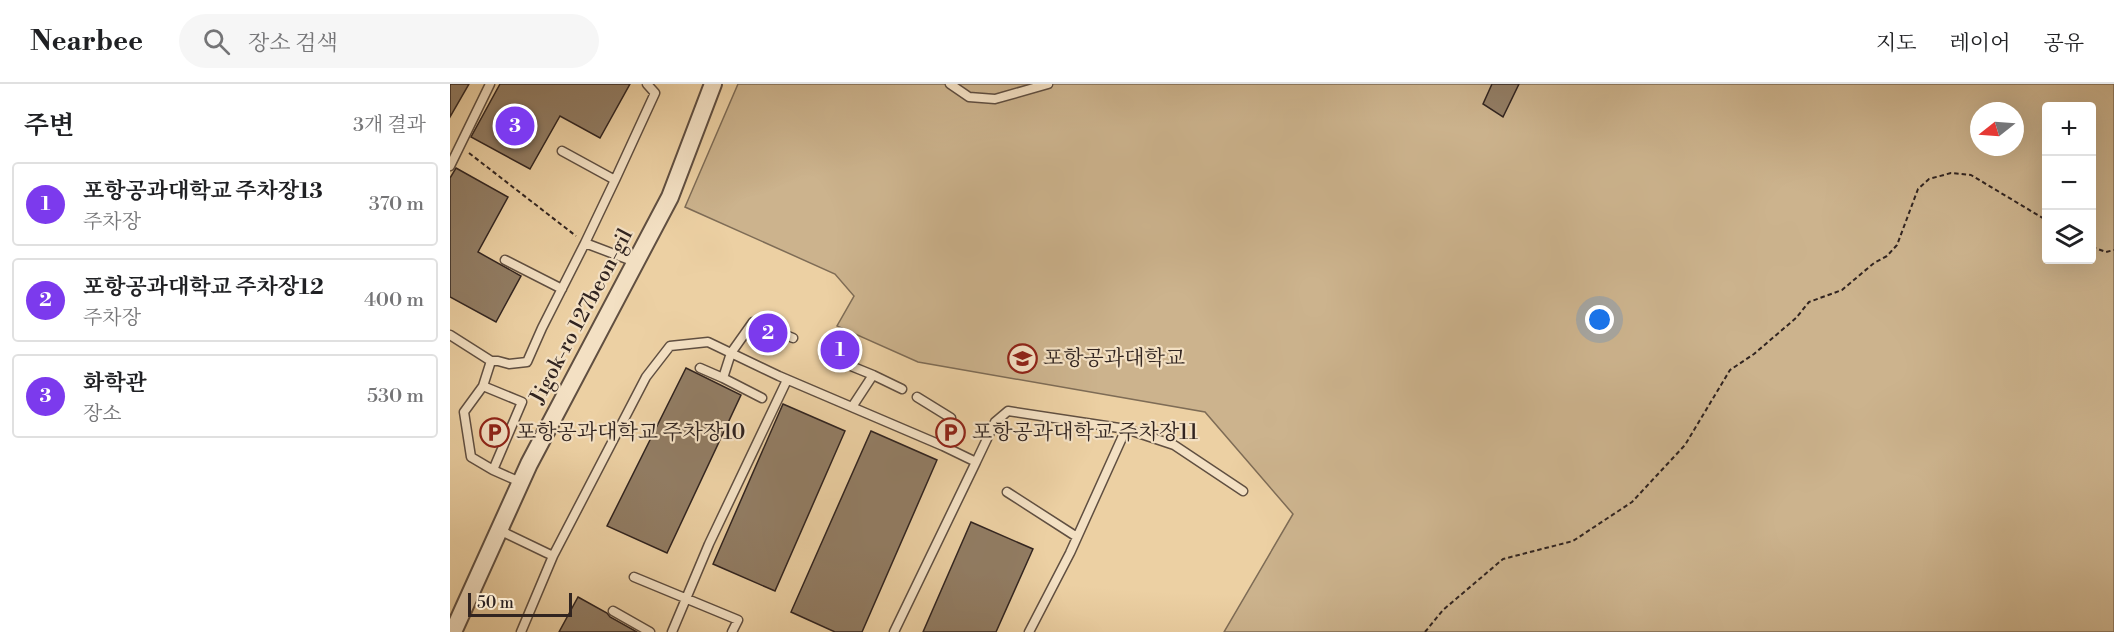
<!DOCTYPE html>
<html lang="ko">
<head>
<meta charset="utf-8">
<style>
  body { margin:0; font-family:"Libre Bodoni","Noto Serif KR",serif; background:#f6f6f6; color:#202124 }
  .controls { position:absolute; right:18px; top:18px; display:grid; overflow:hidden; border-radius:6px; box-shadow:0 6px 24px #0002 }
  .controls button { width:54px; height:54px; display:grid; place-items:center; padding:0; border:0; border-bottom:2px solid #e0e0e0; background:#fff; color:#202124; font:30px sans-serif }
  .compass { position:absolute; left:1520px; top:18px; width:54px; height:54px; border-radius:50%; background:#fff; box-shadow:0 6px 24px #0002; rotate:253deg }
  .scale { position:absolute; left:18px; bottom:15px; width:104px; box-sizing:border-box; padding-left:6px; border:3px solid #312420; border-top:0; font-size:16px; line-height:21px; white-space:nowrap; color:#312420; -webkit-text-stroke:4px #f3e0c3; paint-order:stroke }
  .you { position:absolute; left:1150px; top:236px; width:21px; height:21px; margin:-15px; border:4px solid #fff; border-radius:50%; background:#1a73e8; box-shadow:0 0 0 9px #1a73e833 }
  .badge { display:grid; place-items:center; width:39px; height:39px; border-radius:50%; background:#7c3aed; color:#fff; font-size:20px; font-weight:700 }
  .pin { position:absolute; translate:-50% -50%; border:3px solid #fff; box-shadow:0 2px 6px #0006 }
  .list { margin:0; padding:0; list-style:none }
  h2 { display:flex; justify-content:space-between; align-items:center; height:78px; margin:0; padding:0 24px; font-size:26px }
  h2 small { font-size:20px; font-weight:400; color:#757577 }
  .list li { display:grid; grid-template-columns:39px 1fr auto; gap:18px; align-items:center; box-sizing:border-box; height:84px; margin:0 12px 12px; padding:0 12px; border:2px solid #e0e0e0; border-radius:6px }
  .list b { display:block; font-size:22px; white-space:nowrap }
  .list p { margin:0; font-size:20px; white-space:nowrap; color:#757577 }
  .list em { font-size:20px; font-style:normal; color:#757577 }
  .icon { flex:none; width:33px; height:33px; fill:none; stroke:currentColor; stroke-width:2; stroke-linecap:round; stroke-linejoin:round }
  .map { position:relative; flex:none; width:1664px; height:548px; overflow:hidden }
  header { display:flex; align-items:center; gap:36px; box-sizing:border-box; height:84px; padding:0 30px; background:#fff; border-bottom:2px solid #e0e0e0 }
  header strong { font-size:28px }
  nav { display:flex; gap:33px; margin-inline-start:auto; font-size:21px }
  .search { width:420px; height:54px; background:#f6f6f6; display:flex; align-items:center; gap:15px; box-sizing:border-box; padding:0 21px; border-radius:33px; color:#757577; font-size:22px }
  main { display:flex }
  aside { flex:1; background:#fff }
  .map>svg:first-child { display:block }
  .green { fill:#ccb38d; stroke:#7e6c56; stroke-width:1.5; fill-rule:evenodd }
  .building { fill:#927d64; stroke:#312420; stroke-width:1.5 }
  .lines { fill:none; stroke-linecap:round; stroke-linejoin:round }
  .lane-casing { stroke:#604f41; stroke-width:11 }
  .street-casing { stroke:#604f41; stroke-width:20 }
  .path { stroke:#312420; stroke-width:2; stroke-dasharray:4.5 3; stroke-linecap:butt }
  .lane { stroke:#f3e0c3; stroke-width:8 }
  .street { stroke:#f3e0c3; stroke-width:16 }
  .labels { text-anchor:middle; stroke-width:4.5; stroke-linejoin:round; paint-order:stroke }
  .street-label { font-size:21px; fill:#312420; stroke:#f3e0c3 }
  .poi-label { font-size:21px; fill:#312420; stroke:#f3e0c3; text-anchor:start }
</style>
</head>
<body>
<header>
<strong>Nearbee</strong>
<div class="search"><svg class="icon" aria-label="search" viewBox="0 0 24 24"><circle cx="10" cy="10" r="6"/><path d="M15 15l6 6"/></svg>장소 검색</div>
<nav><a>지도</a><a>레이어</a><a>공유</a></nav>
</header>
<main>
<aside>
<h2>주변<small>3개 결과</small></h2>
<ul class="list">
<li><span class="badge">1</span><div><b>포항공과대학교 주차장13</b><p>주차장</p></div><em>370 m</em></li>
<li><span class="badge">2</span><div><b>포항공과대학교 주차장12</b><p>주차장</p></div><em>400 m</em></li>
<li><span class="badge">3</span><div><b>화학관</b><p>장소</p></div><em>530 m</em></li>
</ul>
</aside>
<div class="map">
<svg width="1664" height="548" viewBox="0 0 1664 548">
  <rect width="100%" height="100%" fill="#ecd0a3"/>
  <filter id="stains"><feTurbulence type="fractalNoise" baseFrequency=".00333" numOctaves="4"/><feColorMatrix values="0 0 0 0 .2 0 0 0 0 .09 0 0 0 0 .02 0 0 0 .5 -.17"/></filter>
  <radialGradient id="worn" r=".72"><stop offset=".6" stop-color="#630" stop-opacity="0"/><stop offset="1" stop-color="#630" stop-opacity=".3"/></radialGradient>
  <path class="green" d="M288,0H1664V548H774L843,430L755,328L468,278L387,242L404,212L385,190L235,123ZM1596,22H1642V176H1596ZM1529,27H1565V63H1529Z"/>
  <path class="building" d="M0,0H19L0,33Z
    M50,0H180L150,54L110,32L80,85L21,53Z
    M1042,0H1069L1053,33L1033,20Z
    M6,84L58,113L28,168L71,192L46,238L0,213V94Z
    M236,284L291,311L217,469L157,442Z
    M333,320L395,347L325,507L263,480Z
    M421,347L487,376L412,548H385L341,528Z
    M521,438L583,465L546,548H473Z
    M128,513L157,529L160,533L187,548H109Z"/>
  <g class="lines">
    <defs>
      <path id="lane" d="M500,0L519,13L545,15L598,0
        M112,67L165,96L135,159
        M0,82L40,0
        M165,96L205,9L197,0
        M55,176L112,205
        M0,251L41,277
        M374,271L423,291L402,323
        M250,284L273,294
        M423,291L452,305
        M33,302L41,277H48L59,280L77,278L92,244L135,159L185,178
        M467,313L501,334L493,362
        M312,314L273,294L281,269L303,238L343,254
        M526,378L545,338L558,327L676,345L724,361L793,407
        M43,386L21,373L14,328L33,302L72,318L43,386L70,398
        M557,408L627,453
        M49,446L103,472L71,548
        M103,472L196,293L220,262L258,258L329,292L493,362L526,378L444,548
        M184,493L288,536L282,548
        M163,527L200,548
        M222,548L259,460L337,296
        M579,548L620,469L676,345"/>
      <path id="street" d="M3,548L79,380L220,113L263,0"/>
    </defs>
    <use href="#lane" class="lane-casing"/>
    <use href="#street" class="street-casing"/>
    <path class="path" d="M19,69L126,152
      M1642,163L1656,168L1664,166
      M975,548L993,526L1053,475L1123,457L1182,418L1235,361L1280,286L1304,270L1346,234L1359,218L1392,206L1424,179L1437,172L1447,161L1468,105L1479,95L1501,89L1521,91L1596,136"/>
    <use href="#lane" class="lane"/>
    <use href="#street" class="street"/>
  </g>
  <defs>
    <symbol id="university-ring" viewBox="-11 -11 22 22"><circle r="9.5" fill="#f3e0c3" stroke="#8f2418" stroke-width="1.5"/><path d="M0-5L7-2L0 1L-7-2ZM-4 1L0 2.5L4 1V4Q0 6-4 4Z" fill="#8f2418"/></symbol>
    <symbol id="parking-ring" viewBox="-11 -11 22 22"><circle r="9.5" fill="#f3e0c3" stroke="#8f2418" stroke-width="1.5"/><path d="M-3.5-5.5H1a3.5 3.5 0 0 1 0 7H-1V5.5H-3.5ZM-1-3.4V-.6H.8a1.4 1.4 0 0 0 0-2.8Z" fill="#8f2418"/></symbol>
  </defs>
  <g fill-rule="evenodd">
    <use href="#university-ring" x="556" y="258" width="33" height="33"/>
    <use href="#parking-ring" x="28" y="332" width="33" height="33"/>
    <use href="#parking-ring" x="484" y="332" width="33" height="33"/>
  </g>
  <g class="labels">
    <g class="street-label">
      <text transform="translate(131 232) rotate(-62)" y="7">Jigok-ro 127beon-gil</text>
    </g>
    <g class="poi-label">
      <text x="593" y="281">포항공과대학교</text>
      <text x="66" y="355">포항공과대학교 주차장10</text>
      <text x="522" y="355">포항공과대학교 주차장11</text>
    </g>
  </g>
  <rect width="100%" height="100%" filter="url(#stains)"/>
  <rect width="100%" height="100%" fill="url(#worn)"/>
</svg>
<div class="controls">
<button>+</button>
<button>−</button>
<button><svg class="icon" aria-label="layers" viewBox="0 0 24 24"><path d="M12 4l9 5-9 5-9-5zM3 14l9 5 9-5"/></svg></button>
</div>
<svg class="compass" viewBox="-18 -18 36 36"><path d="M0-13l5 13h-10z" fill="#e53935"/><path d="M0 13l5-13h-10z" fill="#757577"/></svg>
<div class="scale">50 m</div>
<div class="you"></div>
<div class="pin badge" style="left:390px;top:266px">1</div>
<div class="pin badge" style="left:318px;top:249px">2</div>
<div class="pin badge" style="left:65px;top:42px">3</div>
</div>
</main>
</body>
</html>
